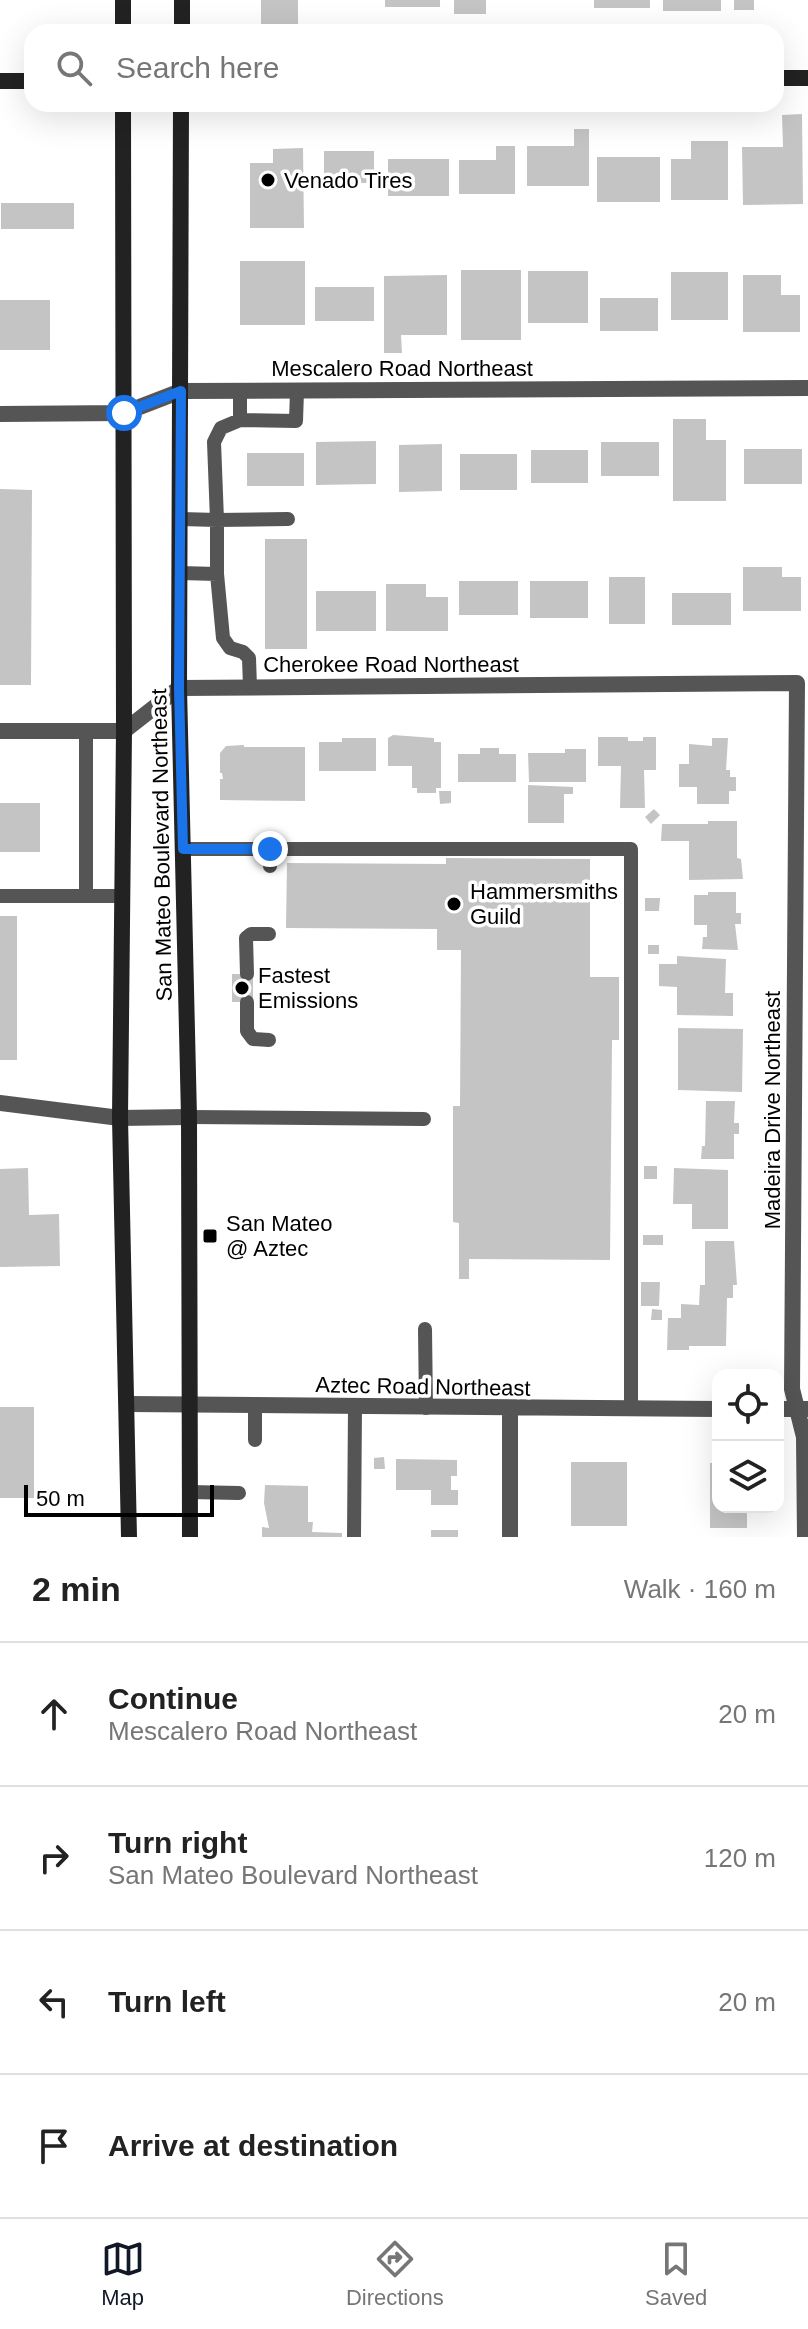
<!DOCTYPE html>
<html lang="en">
<head>
<meta charset="utf-8">
<style>
  body { margin:0; font-family:Helvetica,sans-serif; background:#f6f6f6; color:#222 }
  .controls { position:absolute; right:24px; bottom:24px; display:grid; overflow:hidden; border-radius:16px; box-shadow:0 8px 32px #0002 }
  .controls button { width:72px; height:72px; display:grid; place-items:center; padding:0; border:0; border-bottom:2px solid #e0e0e0; background:#fff; color:#222; font:40px sans-serif }
  .scale { position:absolute; left:24px; bottom:20px; width:190px; box-sizing:border-box; padding-left:8px; border:4px solid #000; border-top:0; font-size:22px; line-height:28px; white-space:nowrap; color:#000; -webkit-text-stroke:6px #fff; paint-order:stroke }
  .stop { position:absolute; width:24px; height:24px; margin:-18px; border:6px solid #1a73e8; border-radius:50%; background:#fff }
  .stop.end { background:#1a73e8; border-color:#fff; box-shadow:0 2px 8px #0008 }
  .list { margin:0; padding:0; list-style:none }
  h2 { display:flex; justify-content:space-between; align-items:center; height:104px; margin:0; padding:0 32px; font-size:34px }
  h2 small { font-size:26px; font-weight:400; color:#767676 }
  .list li { display:grid; grid-template-columns:52px 1fr auto; gap:24px; align-items:center; box-sizing:border-box; height:144px; padding:0 32px; border-top:2px solid #e0e0e0 }
  .list b { display:block; font-size:30px; white-space:nowrap }
  .list p { margin:0; font-size:26px; white-space:nowrap; color:#767676 }
  .list em { font-size:26px; font-style:normal; color:#767676 }
  .icon { flex:none; width:44px; height:44px; fill:none; stroke:currentColor; stroke-width:2; stroke-linecap:round; stroke-linejoin:round }
  .map { position:relative; flex:none; width:808px; height:1537px; overflow:hidden }
  .search { position:absolute; background:#fff; box-shadow:0 8px 32px #0002; left:24px; right:24px; top:24px; height:88px; display:flex; align-items:center; gap:20px; box-sizing:border-box; padding:0 28px; border-radius:24px; color:#767676; font-size:30px }
  .sheet { height:680px; background:#fff }
  nav { display:flex; justify-content:space-around; align-items:center; box-sizing:border-box; height:112px; border-top:2px solid #e0e0e0; background:#fff; font-size:22px; color:#767676 }
  nav a { display:grid; justify-items:center; gap:4px }
  nav .on { color:#111827 }
  .map>svg:first-child { display:block }
  .building { fill:#c4c4c4 }
  .lines { fill:none; stroke-linecap:round; stroke-linejoin:round }
  .lane { stroke:#555; stroke-width:14 }
  .street { stroke:#555; stroke-width:16 }
  .secondary { stroke:#222; stroke-width:16 }
  .route { stroke:#1a73e8; stroke-width:10 }
  .poi-dot { fill:#000; stroke:#fff; stroke-width:3 }
  .labels { text-anchor:middle; stroke-width:7; stroke-linejoin:round; paint-order:stroke }
  .poi-label { font-size:22px; fill:#000; stroke:#fff; text-anchor:start }
  .street-label { font-size:22px; fill:#000; stroke:#fff }
</style>
</head>
<body>
<div class="map">
<svg width="808" height="1537" viewBox="0 0 808 1537">
  <rect width="100%" height="100%" fill="#fff"/>
  <path class="building" d="M261,0H298V32H261Z
    M385,0H440V7H385Z
    M454,0H486V14H454Z
    M594,0H650V8H594Z
    M663,0H721V11H663Z
    M734,0H754V10H734Z
    M802,114L803,204L743,205L742,147H783L782,115Z
    M574,129H589V186H527V146H574Z
    M691,141H728V200H671V159H691Z
    M496,146H515V194H459V160H496Z
    M303,148L304,228H250V163H273V149Z
    M324,151H374V183H324Z
    M597,157H660V202H597Z
    M388,159H449V196H388Z
    M1,203H74V229H1Z
    M240,261H305V325H240Z
    M461,270H521V340H461Z
    M528,271H588V323H528Z
    M671,272H728V320H671Z
    M447,275V335H401L402,353H384V276Z
    M743,275H781V295H800V332H743Z
    M315,287H374V321H315Z
    M600,298H658V331H600Z
    M0,300H50V350H0Z
    M673,419H706V440H726V501H673Z
    M376,441V484L316,485V442Z
    M601,442H659V476H601Z
    M442,444V491L399,492V445Z
    M744,449H802V484H744Z
    M531,450H588V483H531Z
    M247,453H304V486H247Z
    M460,454H517V490H460Z
    M0,489L32,490L31,685H0Z
    M265,539H307V649H265Z
    M743,567H782V577H801V611H743Z
    M609,577H645V624H609Z
    M459,581H518V615H459Z
    M530,581H588V618H530Z
    M386,584H426V597H448V631H386Z
    M316,591H376V631H316Z
    M672,593H731V625H672Z
    M393,735L434,738V742H441V788H436V793H417V788H412V766H388V738Z
    M598,737H628V741H643V737H656V770H644L645,808H620L621,766H598Z
    M342,738H376V771H319V742H342Z
    M712,738H728L726,770H730V777H736V791H729V804H697V787H679V764H689V744L712,746Z
    M244,745V747H305V801L220,800V779H223L222,773H220V753L226,746Z
    M480,748H499V754H516V782H458V754H480Z
    M565,749H586V782H529L528,753H565Z
    M528,785L573,787V794H564V823H528Z
    M439,791H451V803L440,804Z
    M0,803H40V852H0Z
    M654,809L660,815L651,824L645,817Z
    M708,821H737V858L741,859L743,879L689,880V841H661L662,824H708Z
    M446,858L590,859V977H619V1040H612L610,1260L469,1259V1279H459V1223L453,1222V1106H460L461,950H437V929L286,928L287,863L446,864Z
    M708,892H736V913H741V924H735L738,950L702,949L703,937H707V925H694V895H708Z
    M645,898H660L659,911H645Z
    M0,916H17V1060H0Z
    M648,945H659V954H648Z
    M677,956L726,959L725,993H733V1016L677,1015V987L659,986V964H677Z
    M232,974H253V1002H232Z
    M678,1028L743,1029L742,1092L678,1090Z
    M706,1101H735L734,1123H739V1134H734V1159H701L702,1146H705Z
    M644,1166H657V1179H644Z
    M28,1168L29,1215L59,1214L60,1266L0,1267V1169Z
    M674,1168L728,1170V1229H692V1204H673Z
    M643,1235H663V1245H643Z
    M705,1241H734L737,1285H733V1298H727L726,1346H689V1350H667L668,1318H681V1304L699,1305L700,1285H705Z
    M641,1282H660L659,1306H641Z
    M652,1309L662,1310V1320H651Z
    M0,1407H34V1498H0Z
    M384,1457L385,1469H374V1458Z
    M396,1459L457,1460V1476H451V1490H458V1505H431V1490H396Z
    M571,1462H627V1526H571Z
    M710,1463H718V1507H747V1528H710Z
    M265,1485L308,1486V1522H313L312,1532L342,1533V1537H262V1527L269,1528L264,1503Z
    M431,1530H458V1537H431Z"/>
  <g class="lines">
    <path class="lane" d="M240,391V420L221,428L214,442L217,520L288,519
      M240,420L296,421L297,391
      M180,573L217,574V520L181,519
      M217,574L223,638L230,648L243,652L249,658L250,687
      M86,731V896
      M183,849H631V1409
      M270,849V866
      M0,896H122
      M247,974L246,938L251,934H269
      M247,1002V1031L253,1039L269,1040
      M189,1117L424,1119
      M425,1329L426,1408
      M255,1406V1440
      M189,1492L239,1493
      M354,1537L355,1407"/>
    <path class="street" d="M0,414L124,413L181,391L808,388
      M0,731H124L179,688L797,683L792,1389L804,1437L805,1537
      M0,1103L120,1118L189,1117
      M128,1404L718,1409
      M778,1409H808
      M510,1537V1409"/>
    <path class="secondary" d="M123,0V32
      M182,32V0
      M776,78H808
      M0,81H32
      M123,104L124,731L120,1118L129,1537
      M181,104L179,688L189,1117L190,1537"/>
  </g>
  <g class="lines">
    <path class="route" d="M124,413L181,391L179,688L183,849H270"/>
  </g>
  <g class="poi-dot">
    <circle cx="268" cy="180" r="8"/>
    <circle cx="454" cy="904" r="8"/>
    <circle cx="242" cy="988" r="8"/>
    <rect x="202" y="1228" width="16" height="16" rx="4"/>
  </g>
  <g class="labels">
    <g class="poi-label">
      <text x="284" y="188">Venado Tires</text>
      <text x="470" y="899">Hammersmiths<tspan x="470" dy="25">Guild</tspan></text>
      <text x="258" y="983">Fastest<tspan x="258" dy="25">Emissions</tspan></text>
      <text x="226" y="1231">San Mateo<tspan x="226" dy="25">@ Aztec</tspan></text>
    </g>
    <g class="street-label">
      <text x="402" y="376">Mescalero Road Northeast</text>
      <text x="391" y="672">Cherokee Road Northeast</text>
      <text transform="translate(161 845) rotate(-91)" y="8">San Mateo Boulevard Northeast</text>
      <text transform="translate(772 1110) rotate(-90)" y="8">Madeira Drive Northeast</text>
      <text transform="translate(423 1386) rotate(1)" y="8">Aztec Road Northeast</text>
    </g>
  </g>
</svg>
<div class="controls">
<button><svg class="icon" aria-label="locate" viewBox="0 0 24 24"><circle cx="12" cy="12" r="6"/><path d="M12 2v4M12 18v4M2 12h4M18 12h4"/></svg></button>
<button><svg class="icon" aria-label="layers" viewBox="0 0 24 24"><path d="M12 4l9 5-9 5-9-5zM3 14l9 5 9-5"/></svg></button>
</div>
<div class="scale">50 m</div>
<div class="stop" style="left:124px;top:413px"></div>
<div class="stop end" style="left:270px;top:849px"></div>
<div class="search"><svg class="icon" aria-label="search" viewBox="0 0 24 24"><circle cx="10" cy="10" r="6"/><path d="M15 15l6 6"/></svg>Search here</div>
</div>
<section class="sheet">
<h2>2 min<small>Walk · 160 m</small></h2>
<ul class="list">
<li><svg class="icon" aria-label="ahead" viewBox="0 0 24 24"><path d="M12 20V5M6 11l6-6 6 6"/></svg><div><b>Continue</b><p>Mescalero Road Northeast</p></div><em>20 m</em></li>
<li><svg class="icon" aria-label="right" viewBox="0 0 24 24"><path d="M7 20v-9h11M14 6l5 5-5 5"/></svg><div><b>Turn right</b><p>San Mateo Boulevard Northeast</p></div><em>120 m</em></li>
<li><svg class="icon" aria-label="left" viewBox="0 0 24 24"><path d="M17 20v-9H6M10 6l-5 5 5 5"/></svg><div><b>Turn left</b></div><em>20 m</em></li>
<li><svg class="icon" aria-label="arrive" viewBox="0 0 24 24"><path d="M6 21V4h12l-3 4 3 4H6"/></svg><div><b>Arrive at destination</b></div></li>
</ul>
</section>
<nav>
<a class="on"><svg class="icon" aria-label="map" viewBox="0 0 24 24"><path d="M3 6l6-2 6 2 6-2v14l-6 2-6-2-6 2zM9 4v14M15 6v14"/></svg>Map</a>
<a><svg class="icon" aria-label="directions" viewBox="0 0 24 24"><path d="M12 3l9 9-9 9-9-9zM9 14v-3h6M13 9l2 2-2 2"/></svg>Directions</a>
<a><svg class="icon" aria-label="saved" viewBox="0 0 24 24"><path d="M7 4h10v16l-5-4-5 4z"/></svg>Saved</a>
</nav>
</body>
</html>
